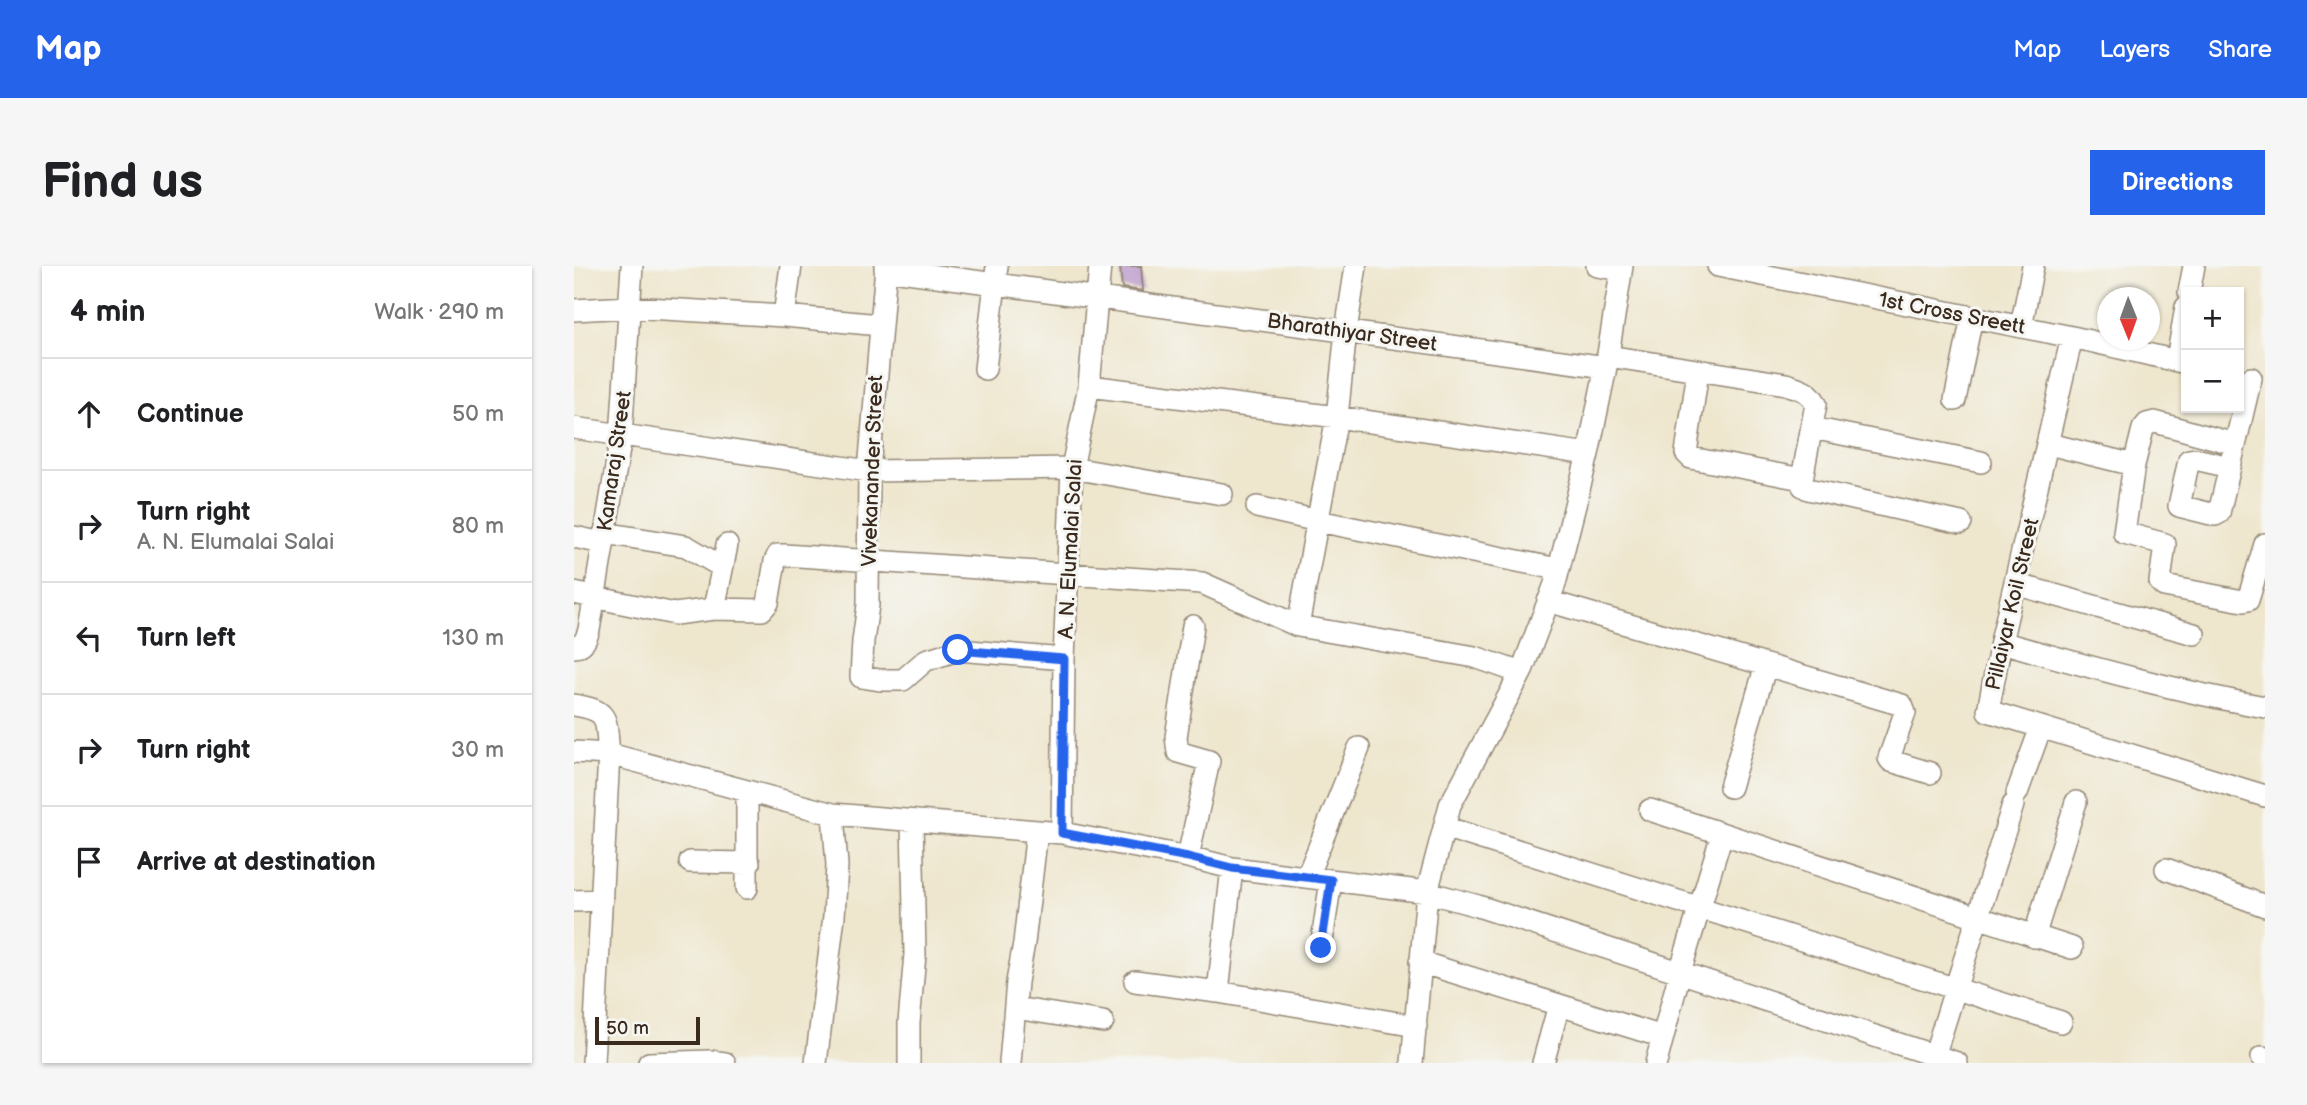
<!DOCTYPE html>
<html lang="en">
<head>
<meta charset="utf-8">
<style>
  body { margin:0; font-family:"Balsamiq Sans",sans-serif; background:#f6f6f6; color:#202124 }
  .controls { position:absolute; right:21px; top:21px; display:grid; overflow:hidden; border-radius:0px; box-shadow:0 2px 5px #0004 }
  .controls button { width:63px; height:63px; display:grid; place-items:center; padding:0; border:0; border-bottom:2px solid #e0e0e0; background:#fff; color:#202124; font:35px sans-serif }
  .compass { position:absolute; left:1523px; top:21px; width:63px; height:63px; border-radius:50%; background:#fff; box-shadow:0 2px 5px #0004; rotate:179deg }
  .scale { position:absolute; left:21px; bottom:18px; width:105px; box-sizing:border-box; padding-left:7px; border:4px solid #3b2a1e; border-top:0; font-size:19px; line-height:24px; white-space:nowrap; color:#3b2a1e; -webkit-text-stroke:5px #f6f6f2; paint-order:stroke }
  .stop { position:absolute; width:21px; height:21px; margin:-16px; border:5px solid #2563eb; border-radius:50%; background:#fff }
  .stop.end { background:#2563eb; border-color:#fff; box-shadow:0 2px 7px #0008 }
  .list { margin:0; padding:0; list-style:none }
  h2 { display:flex; justify-content:space-between; align-items:center; height:91px; margin:0; padding:0 28px; font-size:30px }
  h2 small { font-size:23px; font-weight:400; color:#757577 }
  .list li { display:grid; grid-template-columns:46px 1fr auto; gap:21px; align-items:center; box-sizing:border-box; height:112px; padding:0 28px; border-top:2px solid #e0e0e0 }
  .list b { display:block; font-size:26px; white-space:nowrap }
  .list p { margin:0; font-size:23px; white-space:nowrap; color:#757577 }
  .list em { font-size:23px; font-style:normal; color:#757577 }
  .icon { flex:none; width:38px; height:38px; fill:none; stroke:currentColor; stroke-width:2; stroke-linecap:round; stroke-linejoin:round }
  .map { position:relative; flex:none; width:1691px; height:797px; overflow:hidden; border-radius:0px }
  header { display:flex; align-items:center; gap:42px; box-sizing:border-box; height:98px; padding:0 35px; background:#2563eb; color:#fff }
  header strong { font-size:33px }
  nav { display:flex; gap:38px; margin-inline-start:auto; font-size:24px }
  .intro { display:flex; align-items:center; justify-content:space-between; box-sizing:border-box; height:168px; padding:0 42px }
  h1 { margin:0; font-size:49px }
  .button { padding:18px 32px; border-radius:0px; background:#2563eb; color:#fff; font-size:24px; font-weight:700 }
  main { display:flex; gap:42px; padding:0 42px }
  aside { flex:1; background:#fff; border-radius:0px; box-shadow:0 2px 5px #0004 }
  .map>svg:first-child { display:block }
  .building { fill:#bf9ecd }
  .lines { fill:none; stroke-linecap:round; stroke-linejoin:round }
  .minor-casing { stroke:#948876; stroke-width:24 }
  .minor { stroke:#fff; stroke-width:21 }
  .route { stroke:#2563eb; stroke-width:9 }
  .labels { text-anchor:middle; stroke-width:6; stroke-linejoin:round; paint-order:stroke }
  .street-label { font-size:21px; fill:#3b2a1e; stroke:#f6f6f2 }
</style>
</head>
<body>
<header>
<strong>Map</strong>
<nav><a>Map</a><a>Layers</a><a>Share</a></nav>
</header>
<div class="intro"><h1>Find us</h1><a class="button">Directions</a></div>
<main>
<aside>
<h2>4 min<small>Walk · 290 m</small></h2>
<ul class="list">
<li><svg class="icon" aria-label="ahead" viewBox="0 0 24 24"><path d="M12 20V5M6 11l6-6 6 6"/></svg><div><b>Continue</b></div><em>50 m</em></li>
<li><svg class="icon" aria-label="right" viewBox="0 0 24 24"><path d="M7 20v-9h11M14 6l5 5-5 5"/></svg><div><b>Turn right</b><p>A. N. Elumalai Salai</p></div><em>80 m</em></li>
<li><svg class="icon" aria-label="left" viewBox="0 0 24 24"><path d="M17 20v-9H6M10 6l-5 5 5 5"/></svg><div><b>Turn left</b></div><em>130 m</em></li>
<li><svg class="icon" aria-label="right" viewBox="0 0 24 24"><path d="M7 20v-9h11M14 6l5 5-5 5"/></svg><div><b>Turn right</b></div><em>30 m</em></li>
<li><svg class="icon" aria-label="arrive" viewBox="0 0 24 24"><path d="M6 21V4h12l-3 4 3 4H6"/></svg><div><b>Arrive at destination</b></div></li>
</ul>
</aside>
<div class="map">
<svg width="1691" height="797" viewBox="0 0 1691 797">
  <rect width="100%" height="100%" fill="#f6f6f2"/>
  <filter id="ink" filterUnits="userSpaceOnUse"><feTurbulence type="fractalNoise" baseFrequency=".0143" numOctaves="2"/><feDisplacementMap in="SourceGraphic" scale="14" xChannelSelector="R" yChannelSelector="G"/><feConvolveMatrix kernelMatrix="1 2 1 2 8 2 1 2 1" color-interpolation-filters="sRGB"/></filter>
  <filter id="wash" filterUnits="userSpaceOnUse"><feTurbulence type="fractalNoise" baseFrequency=".00686" numOctaves="4" result="noise"/><feDisplacementMap in="SourceGraphic" scale="28" xChannelSelector="R" yChannelSelector="G"/><feGaussianBlur stdDeviation="1.57" result="paint"/><feColorMatrix in="noise" values="0 0 0 0 0 0 0 0 0 0 0 0 0 0 0 0 0 1.4 0 .05"/><feComposite in="paint" operator="in"/></filter>
  <g filter="url(#wash)">
    <rect width="100%" height="100%" fill="#eee6cd"/>
    <g id="blocks">
      <path class="building" d="M546,0H567L569,25L548,22Z"/>
    </g>
  </g>
  <g filter="url(#ink)">
    <use href="#blocks" fill-opacity="0" stroke="#948876" stroke-width="2"/>
    <g class="lines">
      <defs>
        <path id="minor" d="M217,0L210,50L306,59
          M312,0L295,205L294,339L289,375L287,411L306,414H329L352,394L384,384L490,393
          M1023,0L1047,4
          M1144,0L1498,71L1612,97
          M311,3L1032,101
          M1615,26L1620,0
          M0,44L55,41L210,50
          M1447,61L1459,0
          M1498,71L1427,376L1414,445L1691,530
          M1034,90L1212,118C1226,123 1236,124 1242,138L1228,213L1229,220L1234,223L1387,257
          M1603,94L1612,41
          M411,103L423,0
          M1124,105L1112,187L1117,192L1228,213
          M515,120L763,151L1014,188
          M1381,134L1398,51
          M0,162L295,205L498,202L648,228
          M1238,162L1407,196
          M1475,178L1560,199
          M1661,178L1581,156L1573,158L1569,163L1560,199L1550,267L1591,278L1586,316L1590,320L1669,335L1674,334L1691,278
          M1656,201L1621,193L1615,194L1605,240L1641,249L1645,247L1677,112
          M683,241L744,255L984,303
          M30,267L112,280L148,301
          M0,271L29,277
          M1441,318L1620,368
          M0,327L101,348L140,343L188,344L194,337L201,295L204,289H210L628,317L724,360L901,391L947,407
          M974,335L1328,439L1331,447L1315,492L1317,495L1356,507
          M140,343L153,279
          M724,360L763,151L772,65L782,0
          M1427,376C1515,401 1602,425 1691,441
          M0,381C10,380 12,373 15,364L47,171L58,0
          M0,439C38,445 31,454 35,488L19,797
          M0,486L35,488L259,548L488,567L614,591L658,602L853,626L904,640L1383,797
          M1156,521L1192,399
          M1443,527L1467,461
          M1076,544L1498,682
          M870,561L1487,756
          M488,567L490,393L498,202L515,120L526,0
          M614,591L635,495L604,486L602,471L619,360
          M116,596L175,597
          M1592,603L1691,640
          M733,611L785,482
          M173,622V525
          M0,635L28,634
          M1460,671L1502,536
          M747,682L757,614
          M846,696L1089,771
          M561,715L644,726L842,760
          M644,726L658,602
          M441,742L529,756
          M1688,791L1691,792
          M75,797L136,795L151,797
          M242,797L260,650L263,599L259,548
          M335,797V757L341,688L338,555
          M436,797L443,716L450,677L463,565
          M838,797L853,626L876,539L947,407L981,318L1014,188L1032,101L1048,0
          M969,797L985,739
          M1082,797L1106,706L1148,568
          M1358,797L1439,539"/>
      </defs>
      <use href="#minor" class="minor-casing"/>
      <use href="#minor" class="minor"/>
    </g>
  </g>
  <g class="lines" filter="url(#ink)">
    <path class="route" d="M384,384L490,393L488,567L614,591L658,602L757,614L747,682"/>
  </g>
  <g class="labels">
    <g class="street-label">
      <text transform="translate(1378 47) rotate(11)" y="7">1st Cross Sreett</text>
      <text transform="translate(778 66) rotate(8)" y="7">Bharathiyar Street</text>
      <text transform="translate(40 195) rotate(-82)" y="7">Kamaraj Street</text>
      <text transform="translate(298 205) rotate(-88)" y="7">Vivekanander Street</text>
      <text transform="translate(496 283) rotate(-87)" y="7">A. N. Elumalai Salai</text>
      <text transform="translate(1438 338) rotate(-77)" y="7">Pillaiyar Koil Street</text>
    </g>
  </g>
</svg>
<div class="controls">
<button>+</button>
<button>−</button>
</div>
<svg class="compass" viewBox="-18 -18 36 36"><path d="M0-13l5 13h-10z" fill="#e53935"/><path d="M0 13l5-13h-10z" fill="#757577"/></svg>
<div class="scale">50 m</div>
<div class="stop" style="left:384px;top:384px"></div>
<div class="stop end" style="left:747px;top:682px"></div>
</div>
</main>
</body>
</html>
